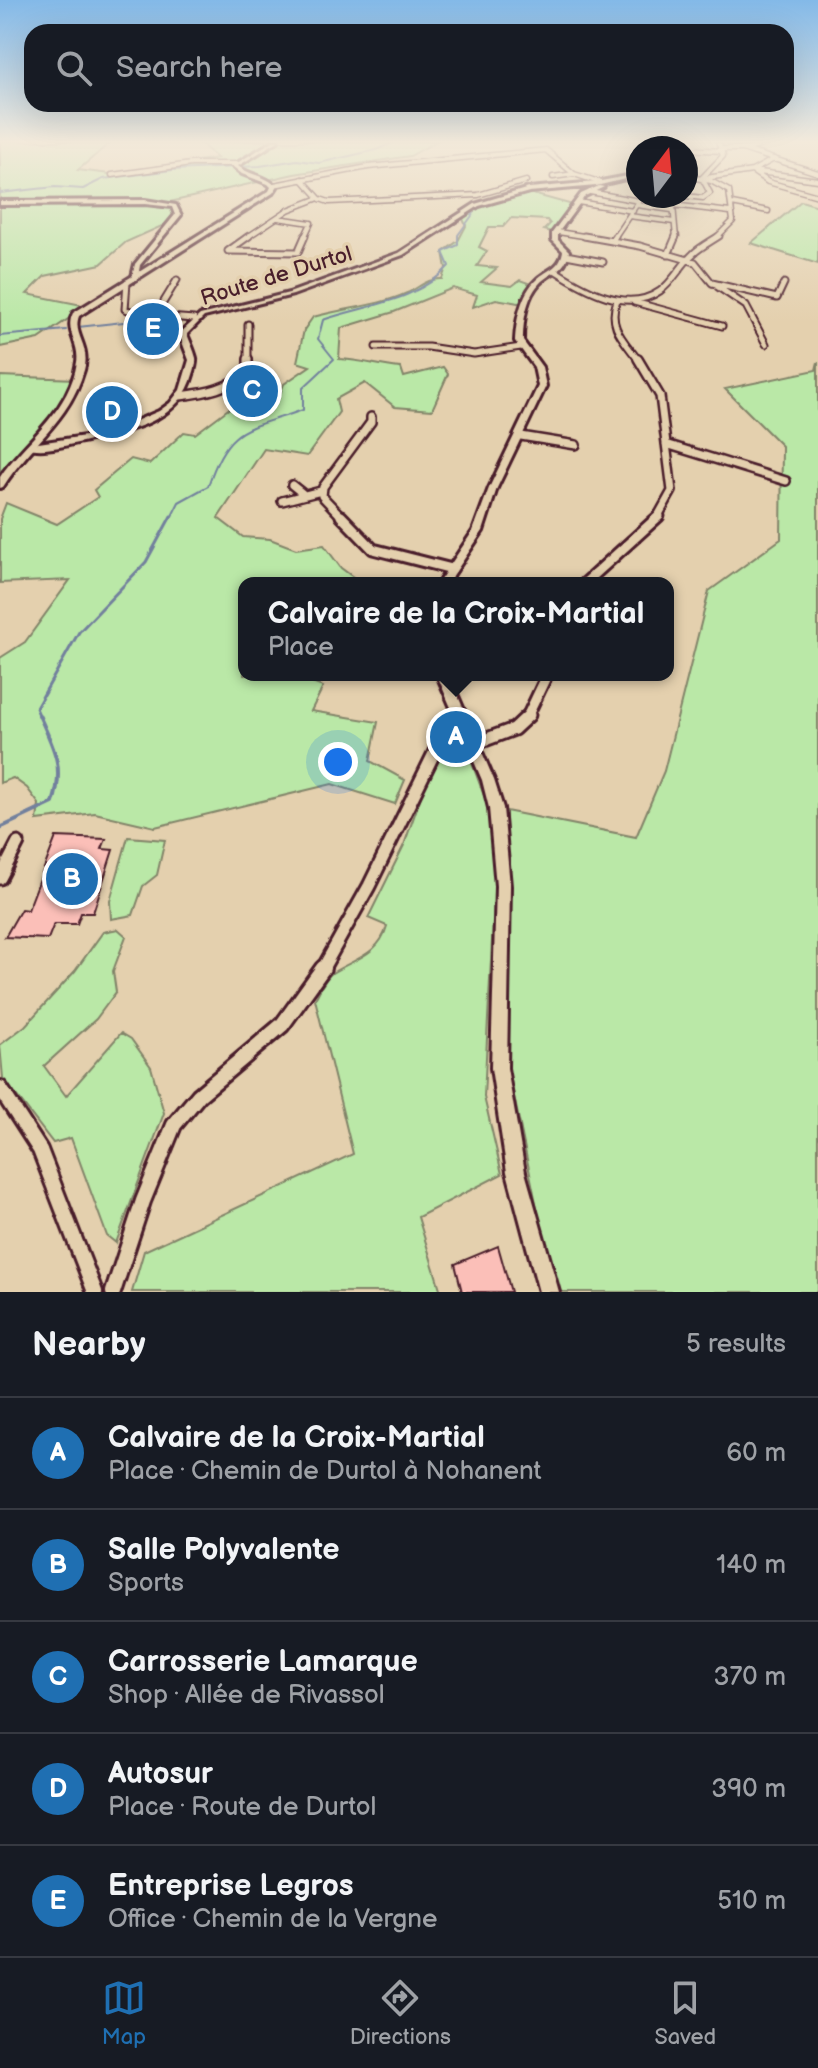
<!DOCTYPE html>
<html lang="en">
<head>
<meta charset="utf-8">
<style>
  body { margin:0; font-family:"Balsamiq Sans",sans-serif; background:#20242c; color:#f1f3f6 }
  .compass { position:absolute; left:626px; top:136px; width:72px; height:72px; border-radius:50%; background:#171b24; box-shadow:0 8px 32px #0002; rotate:16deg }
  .you { position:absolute; left:338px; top:762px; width:28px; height:28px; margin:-20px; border:6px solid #fff; border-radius:50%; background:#1a73e8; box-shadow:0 0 0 12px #1a73e833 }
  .badge { display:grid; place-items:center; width:52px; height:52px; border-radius:50%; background:#1f6fb2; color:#fff; font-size:26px; font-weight:700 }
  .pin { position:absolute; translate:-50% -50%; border:4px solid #fff; box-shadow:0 2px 8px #0006 }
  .popup { position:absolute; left:238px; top:577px; width:436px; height:104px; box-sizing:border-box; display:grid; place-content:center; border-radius:16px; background:#171b24; filter:drop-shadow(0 2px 6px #0005); font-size:26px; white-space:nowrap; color:#9ea1a6 }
  .popup b { font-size:30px; color:#f1f3f6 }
  .popup::after { content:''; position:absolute; left:50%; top:100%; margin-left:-16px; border:16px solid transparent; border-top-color:#171b24 }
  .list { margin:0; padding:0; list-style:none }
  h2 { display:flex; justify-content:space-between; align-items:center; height:104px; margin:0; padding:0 32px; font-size:34px }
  h2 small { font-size:26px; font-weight:400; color:#9ea1a6 }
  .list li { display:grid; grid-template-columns:52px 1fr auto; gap:24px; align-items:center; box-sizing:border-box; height:112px; padding:0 32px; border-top:2px solid #363941 }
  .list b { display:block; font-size:30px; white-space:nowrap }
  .list p { margin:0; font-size:26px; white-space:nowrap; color:#9ea1a6 }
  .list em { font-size:26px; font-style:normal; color:#9ea1a6 }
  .icon { flex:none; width:44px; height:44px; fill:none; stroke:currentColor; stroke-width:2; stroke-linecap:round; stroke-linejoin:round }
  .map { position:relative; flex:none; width:818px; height:1292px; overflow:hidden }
  .search { position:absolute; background:#171b24; box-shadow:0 8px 32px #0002; left:24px; right:24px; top:24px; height:88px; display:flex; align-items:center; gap:20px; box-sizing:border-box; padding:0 28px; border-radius:24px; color:#9ea1a6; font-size:30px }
  .sheet { height:664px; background:#171b24 }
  nav { display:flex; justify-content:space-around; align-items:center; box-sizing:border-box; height:112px; border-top:2px solid #363941; background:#171b24; font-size:22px; color:#9ea1a6 }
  nav a { display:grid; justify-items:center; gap:4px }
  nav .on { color:#1f6fb2 }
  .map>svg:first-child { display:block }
  .green { fill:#bae8a7; stroke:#828469; stroke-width:2 }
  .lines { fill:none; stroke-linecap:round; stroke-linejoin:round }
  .stream-far2 { stroke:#72809d; stroke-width:2 }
  .stream-far1 { stroke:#72809d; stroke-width:3 }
  .stream { stroke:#72809d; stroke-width:4 }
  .building { fill:#fbbfb8; stroke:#4a1f2b; stroke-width:2 }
  .minor-far5-casing { stroke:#4a1f2b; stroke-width:7 }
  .minor-far4-casing { stroke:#4a1f2b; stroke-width:9 }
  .minor-far3-casing { stroke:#4a1f2b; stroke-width:12 }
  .minor-far2-casing { stroke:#4a1f2b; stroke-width:15 }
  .minor-far1-casing { stroke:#4a1f2b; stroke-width:17 }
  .minor-casing { stroke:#4a1f2b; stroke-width:20 }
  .tertiary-casing { stroke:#4a1f2b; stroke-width:6 }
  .secondary-casing { stroke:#4a1f2b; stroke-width:6 }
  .minor-far5 { stroke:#e4d0ae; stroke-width:4 }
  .minor-far4 { stroke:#e4d0ae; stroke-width:5 }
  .minor-far3 { stroke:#e4d0ae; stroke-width:7 }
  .minor-far2 { stroke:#e4d0ae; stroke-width:9 }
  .minor-far1 { stroke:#e4d0ae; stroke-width:11 }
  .minor { stroke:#e4d0ae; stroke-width:14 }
  .tertiary { fill:#e4d0ae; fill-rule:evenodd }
  .secondary { fill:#e4d0ae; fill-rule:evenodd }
  .labels { text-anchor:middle; stroke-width:7; stroke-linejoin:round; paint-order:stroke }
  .far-street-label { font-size:22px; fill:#4a1f2b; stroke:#e4d0ae }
</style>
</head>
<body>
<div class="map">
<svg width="818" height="1292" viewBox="0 0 818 1292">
  <rect width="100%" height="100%" fill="#e4d0ae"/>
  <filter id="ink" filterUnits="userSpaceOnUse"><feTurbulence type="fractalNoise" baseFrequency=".0125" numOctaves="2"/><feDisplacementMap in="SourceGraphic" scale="16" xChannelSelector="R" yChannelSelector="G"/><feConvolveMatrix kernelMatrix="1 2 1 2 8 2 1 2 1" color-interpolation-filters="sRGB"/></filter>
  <g filter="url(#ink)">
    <path class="green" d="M0,141H112L78,170L110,174L217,158L198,141H437L410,156L294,174L165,203L179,210L173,221L126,242L101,264L45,276L27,294L87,306L39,339L0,347Z
      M529,193L573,205L552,232L544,230L550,224L547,220L511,218L503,227H489L479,247L487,251L477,266L497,268L481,282L512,286L520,280L531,284L524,304L496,299L473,307L477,295L453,288L394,312L341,328L339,359C362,360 379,366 401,368L404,377L443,367L448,374L432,410L395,407L365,383L336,399L339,412L307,456L264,449L218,518L243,537L270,539L296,549L324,545L341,568L361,583H244V675H290L323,687L311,711L378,722L370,761L405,780L395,804L332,784L155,827L95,813L37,820L39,804L27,788L13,778L0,783V658L25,642L70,580L0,583V519L6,503L57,524L98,497L94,490L131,459L150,464L184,432L195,434L239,401L276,403L284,384L310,366L297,362L304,330L313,317C344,308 379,306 407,293C420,287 428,278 442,279L446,268L443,252L458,241L466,226L463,219L474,209Z
      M801,201L818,206V264L751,243Z
      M818,362V1292H559L550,1271L509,1072L506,811L636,837L664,771L709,591L781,539L782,446L725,389L816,370Z
      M0,376L76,379L60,416L0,479Z
      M452,734L462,736L490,812L496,862L484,1097L502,1174L418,1217L441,1292H132L144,1251L353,1154L315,999C319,992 325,978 332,973C354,959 379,955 387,926L368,918L404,845L426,782Z
      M128,837L165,840L157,875L143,886L133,915L111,919L110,901Z
      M118,929L126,936L113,971L116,992L96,1019L44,1066L66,1096L121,1033L131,1039L151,1067L164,1113L116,1243L107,1236L71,1138L53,1143L3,1078L0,1045L25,1026L75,971L103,932Z"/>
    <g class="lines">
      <path class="stream-far2" d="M675,148L688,141
        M686,158L694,162
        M688,164V174
        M0,193L55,187L83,189L103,179L173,170L260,166L297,160L319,163L376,150L397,141
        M78,327L151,319L172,322L175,328
        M0,336L66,330
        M171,518L179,502L208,486C228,424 247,430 303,410V388L334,359L318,339L323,320C366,305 417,302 449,266L443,252L458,245V235L474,213"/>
      <path class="stream-far1" d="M40,717L36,708L79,632L146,562L171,516"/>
      <path class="stream" d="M0,828L53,803C65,766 54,749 39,715"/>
    </g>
    <path class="building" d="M56,837L106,839L102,849L113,850L93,913H81L77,924H54L48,939L5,937L21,909L28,910Z
      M498,1246L511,1292H462L455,1264Z"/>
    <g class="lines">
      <defs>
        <path id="minor-far5" d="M649,148L650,141
          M686,149L722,151
          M721,149H747L777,141
          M742,149L818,173
          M546,150L574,174L599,182
          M774,159L752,171L768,182L818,196
          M112,175L191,164H236
          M686,176L711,181L729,191L733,221L716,238
          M553,177L574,174
          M702,178L723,156L718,141
          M706,178L752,171L818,180
          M302,179L320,199L329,202L478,195L526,181
          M274,185L368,167L546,150
          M590,192L639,201L614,238
          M686,196L703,198L710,193L702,178
          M578,202L633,211
          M732,204L768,211
          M637,205L672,210
          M629,216L674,222
          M278,218L311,223L304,238
          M558,232L596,238
          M246,238L288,210L319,198
          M676,238L673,205L730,212"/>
        <path id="minor-far4" d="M249,236L228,251L298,252L305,236
          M584,236L640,246L695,262L712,283L777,298L784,283
          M612,241L615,236
          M566,255L603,262
          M668,255L676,236
          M556,271C584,289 627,314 660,291C673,282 681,265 693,254C700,247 710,242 719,236
          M127,282L125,309L142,315L194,319
          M718,287L746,306L766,344
          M617,300C607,327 624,340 639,361
          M634,302L722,326
          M155,316L177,280
          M248,324V361
          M376,347H428L474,354L521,347"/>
        <path id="minor-far3" d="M638,359L660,396L672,491L657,518
          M180,396C204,393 232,389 248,369V359
          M521,436L576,445
          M666,444L786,481
          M292,485L302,493
          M282,501L321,491
          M343,518L322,496L323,487L371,422V417"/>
        <path id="minor-far2" d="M341,516L373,549L452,569
          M585,583L659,516
          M527,717L547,675"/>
        <path id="minor-far1" d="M474,744L514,729L529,715
          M0,878L18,843
          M322,970L369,886L445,731L462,721"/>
        <path id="minor" d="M0,1088L40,1150L95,1292
          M113,1292L143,1201L174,1125L199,1095L282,1025L323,968"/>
        <path id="tertiary" d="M638,174V176L596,186L529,192L479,206L403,255L293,295L204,317L187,334C190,342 194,350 196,358C197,365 193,374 191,381C175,424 121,433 82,442C67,445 41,453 28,447L32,444L85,436L124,426L159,411L170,403L180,390L189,360L179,334L200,315L289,293L399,253L475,204L529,188L596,182Z
          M599,186L604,187L585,196L558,233V240L569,251C565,273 552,270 539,284C526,298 523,323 523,341L542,367L546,386L497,488L483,531L448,583H438L473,531L489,488L538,386L534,367L515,341C516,321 521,293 537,279C548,269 560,268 563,251L552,240V233L581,194Z
          M145,200L176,205L181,215L140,265L138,277L135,279L132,277L135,264L175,215L172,207L145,204L0,205V201Z
          M437,675H449L494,780L503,808L510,886L507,1068L525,1172L559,1292H539L507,1172L491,1068L496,886L489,808L482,780Z"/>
        <path id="secondary" d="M273,141H278L238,166C250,176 266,175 277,187L273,193L79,316C72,335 91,345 84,370C69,422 30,444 3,487L0,488V477L4,471C31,436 70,409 77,362C80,343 64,331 73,313L269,191L271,187L268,184L242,174L232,166Z"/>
      </defs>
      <use href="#minor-far5" class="minor-far5-casing"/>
      <use href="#minor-far4" class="minor-far4-casing"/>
      <use href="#minor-far3" class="minor-far3-casing"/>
      <use href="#minor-far2" class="minor-far2-casing"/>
      <use href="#minor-far1" class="minor-far1-casing"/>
      <use href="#minor" class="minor-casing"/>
      <use href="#tertiary" class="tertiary-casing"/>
      <use href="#secondary" class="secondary-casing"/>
      <use href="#minor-far5" class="minor-far5"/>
      <use href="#minor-far4" class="minor-far4"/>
      <use href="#minor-far3" class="minor-far3"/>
      <use href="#minor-far2" class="minor-far2"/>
      <use href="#minor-far1" class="minor-far1"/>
      <use href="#minor" class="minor"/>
      <use href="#tertiary" class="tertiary"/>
      <use href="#secondary" class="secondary"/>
    </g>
  </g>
  <linearGradient id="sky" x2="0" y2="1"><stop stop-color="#83b9e8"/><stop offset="0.44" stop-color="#f3eadb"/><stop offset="1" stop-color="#f3eadb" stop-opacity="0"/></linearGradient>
  <rect width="818" height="322" fill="url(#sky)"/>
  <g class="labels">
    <g class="far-street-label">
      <text transform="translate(276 275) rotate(-17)" y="8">Route de Durtol</text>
    </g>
  </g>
</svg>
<svg class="compass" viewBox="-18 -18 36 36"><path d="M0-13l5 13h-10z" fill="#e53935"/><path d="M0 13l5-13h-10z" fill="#9ea1a6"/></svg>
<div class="you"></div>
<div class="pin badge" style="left:456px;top:737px">A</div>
<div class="popup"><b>Calvaire de la Croix-Martial</b>Place</div>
<div class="pin badge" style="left:72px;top:879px">B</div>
<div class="pin badge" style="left:252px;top:391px">C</div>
<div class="pin badge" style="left:112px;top:412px">D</div>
<div class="pin badge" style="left:153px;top:329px">E</div>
<div class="search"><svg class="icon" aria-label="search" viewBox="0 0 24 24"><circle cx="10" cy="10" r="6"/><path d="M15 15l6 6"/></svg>Search here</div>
</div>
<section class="sheet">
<h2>Nearby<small>5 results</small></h2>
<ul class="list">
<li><span class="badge">A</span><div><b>Calvaire de la Croix-Martial</b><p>Place · Chemin de Durtol à Nohanent</p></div><em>60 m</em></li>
<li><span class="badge">B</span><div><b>Salle Polyvalente</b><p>Sports</p></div><em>140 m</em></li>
<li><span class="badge">C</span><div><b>Carrosserie Lamarque</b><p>Shop · Allée de Rivassol</p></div><em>370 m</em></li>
<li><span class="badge">D</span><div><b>Autosur</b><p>Place · Route de Durtol</p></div><em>390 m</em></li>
<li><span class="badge">E</span><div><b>Entreprise Legros</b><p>Office · Chemin de la Vergne</p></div><em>510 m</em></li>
</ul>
</section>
<nav>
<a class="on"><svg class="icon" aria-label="map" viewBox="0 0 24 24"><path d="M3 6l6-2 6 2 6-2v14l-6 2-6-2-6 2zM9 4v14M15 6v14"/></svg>Map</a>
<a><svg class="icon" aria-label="directions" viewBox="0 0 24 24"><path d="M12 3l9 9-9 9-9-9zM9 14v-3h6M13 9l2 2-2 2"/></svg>Directions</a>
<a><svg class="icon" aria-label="saved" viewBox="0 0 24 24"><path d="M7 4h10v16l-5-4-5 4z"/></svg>Saved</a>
</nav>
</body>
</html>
